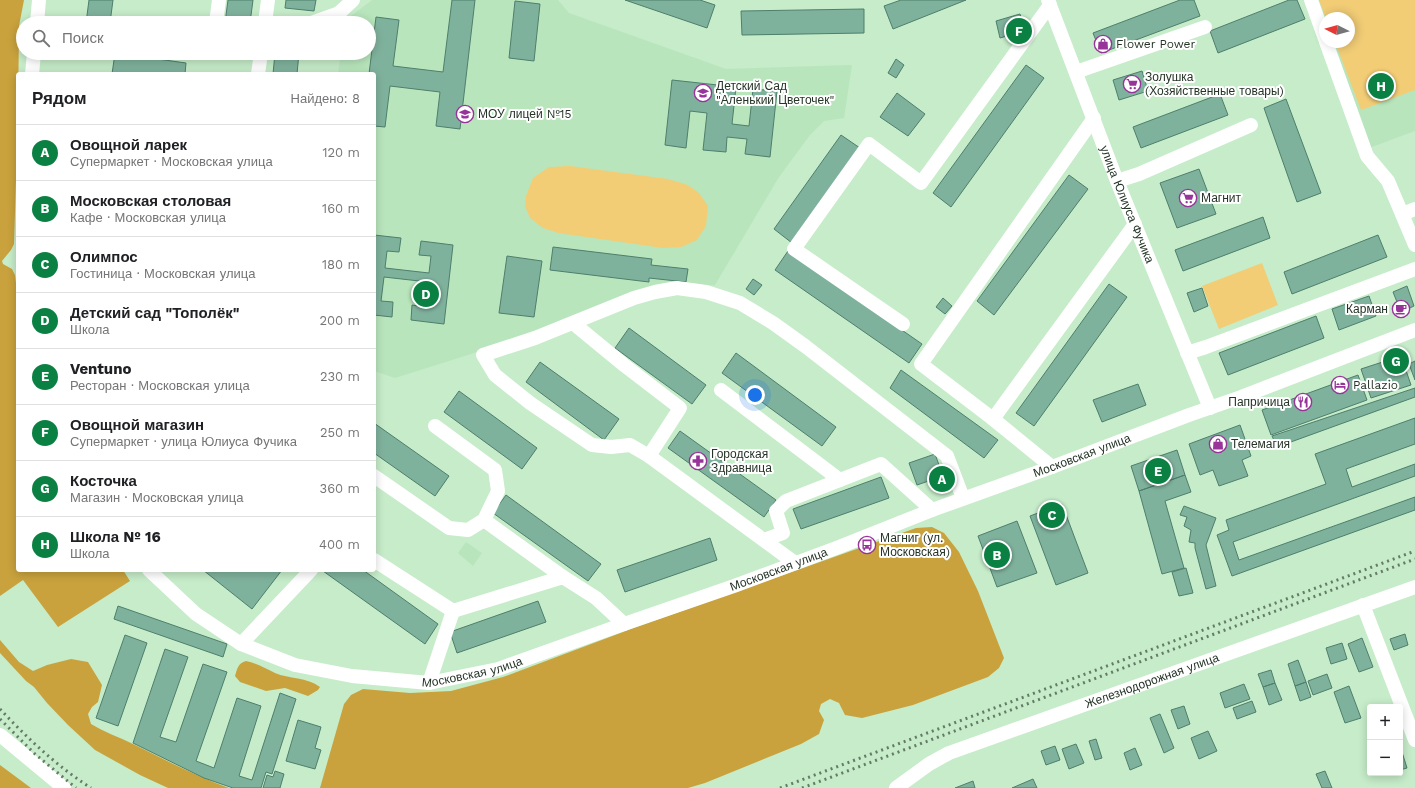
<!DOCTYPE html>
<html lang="ru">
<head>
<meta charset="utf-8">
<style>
  body { margin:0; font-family:"Work Sans",sans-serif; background:#f2f2f2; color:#202124 }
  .controls { position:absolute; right:12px; bottom:12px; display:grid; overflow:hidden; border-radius:4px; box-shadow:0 2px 10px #0003 }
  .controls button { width:36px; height:36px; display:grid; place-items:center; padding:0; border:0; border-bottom:1px solid #e0e0e0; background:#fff; color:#202124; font:20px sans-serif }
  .compass { position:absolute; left:1319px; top:12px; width:36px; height:36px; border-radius:50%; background:#fff; box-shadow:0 2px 10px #0003; rotate:276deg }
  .you { position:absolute; left:755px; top:395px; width:14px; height:14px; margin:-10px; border:3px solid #fff; border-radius:50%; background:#1a73e8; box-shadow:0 0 0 6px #1a73e833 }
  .badge { display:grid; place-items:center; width:26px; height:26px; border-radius:50%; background:#0b8043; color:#fff; font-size:13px; font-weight:700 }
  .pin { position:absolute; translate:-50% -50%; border:2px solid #fff; box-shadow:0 1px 4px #0006 }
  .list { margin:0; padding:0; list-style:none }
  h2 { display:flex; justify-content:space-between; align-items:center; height:52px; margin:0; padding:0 16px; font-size:17px }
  h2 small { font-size:13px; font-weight:400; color:#757577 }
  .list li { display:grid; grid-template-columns:26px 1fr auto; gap:12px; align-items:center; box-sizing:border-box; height:56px; padding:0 16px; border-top:1px solid #e0e0e0 }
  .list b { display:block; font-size:15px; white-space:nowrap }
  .list p { margin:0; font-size:13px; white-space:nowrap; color:#757577 }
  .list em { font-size:13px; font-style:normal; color:#757577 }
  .icon { flex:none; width:22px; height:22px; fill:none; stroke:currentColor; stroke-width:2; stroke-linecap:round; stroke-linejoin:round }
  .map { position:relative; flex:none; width:1415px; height:788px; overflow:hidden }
  .search { position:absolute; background:#fff; box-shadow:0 2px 10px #0003; left:16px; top:16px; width:360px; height:44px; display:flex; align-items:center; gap:10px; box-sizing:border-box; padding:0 14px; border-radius:22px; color:#757577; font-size:15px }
  .panel { position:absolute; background:#fff; box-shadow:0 2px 10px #0003; left:16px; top:72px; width:360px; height:500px; border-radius:4px }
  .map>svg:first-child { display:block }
  .built { fill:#b8e5bc }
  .green { fill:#f2cd76 }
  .forest { fill:#c9a23d }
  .building { fill:#7fb29d; stroke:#4d7f6b }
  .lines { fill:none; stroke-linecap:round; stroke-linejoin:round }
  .minor { stroke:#fff; stroke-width:14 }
  .rail { stroke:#647c67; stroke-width:3; stroke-dasharray:2 4; stroke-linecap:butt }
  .labels { text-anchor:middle; stroke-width:4; stroke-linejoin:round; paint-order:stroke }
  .poi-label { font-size:12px; fill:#253427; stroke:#fff; text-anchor:start }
  .street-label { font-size:12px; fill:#253427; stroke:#fff }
</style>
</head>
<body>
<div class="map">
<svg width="1415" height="788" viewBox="0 0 1415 788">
  <rect width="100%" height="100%" fill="#c6ecc9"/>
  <path class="built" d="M372,0H558L569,13L726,69L852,65L844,118L824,121L810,135L779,177L715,285L659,287L471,354L395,378L374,371V74H338L341,53H369V23H346L347,19Z
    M1315,0H1415V131L1369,148L1331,42H1349V18H1325V26Z
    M466,542L482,553L473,566L458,553Z"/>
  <path class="green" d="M1319,0H1415V90L1361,110L1335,42H1349V18H1326Z
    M570,166L668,179L688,185L699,193L708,206L706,226L697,240L681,247L663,248L558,233L543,228L530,218L525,206L526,196L533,178L549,167Z
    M1262,263L1278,305L1219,329L1202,286Z"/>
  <path class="forest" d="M0,0H24L19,26L18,115L14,244L11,250L2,261L3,264L12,269L15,275L18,299V570H123L130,581L58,627L23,580L0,596Z
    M932,527L944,533L959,552L978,591L1004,658L999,668L988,677L913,705L862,718L845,715L839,703L830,699L821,704L819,711L824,720L819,734L801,744L705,783L688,788H320L344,704L351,695L363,689L410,693L451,691L503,677L631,629L882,540L916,528Z
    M0,640L19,662L33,671L47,665L71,659L88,662L102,685L98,702L92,707L88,714L91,724C104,732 119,737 133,744C165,760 196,776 229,788H168L140,775L95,750L68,725L47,703L34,687L26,681L0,653Z
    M246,661C256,663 265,668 275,673C289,679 307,677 320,687L318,690L308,696L285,688L266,691L240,682L235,676C237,669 238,663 246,661Z
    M0,765L31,788H0Z"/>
  <path class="building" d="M89,0H113L110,23H86Z
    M228,0H253L250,23H225Z
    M286,0H316L314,11L285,8Z
    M452,0H475L460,129L436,126L440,92L390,86L385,127L374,126V74H369L376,17L399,20L393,66L443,72Z
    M625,0H700L715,5L707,28Z
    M901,0H966L893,29L884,6Z
    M1180,0H1194L1200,16L1101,53L1093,33Z
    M1289,0H1297L1305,19L1218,53L1210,31Z
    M515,1L540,4L534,61L509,58Z
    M864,9V33L742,35L741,11Z
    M1020,14L1025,31L1000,38L996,21Z
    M115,53L186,63L185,74H112Z
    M275,53H299L297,74H273Z
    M896,59L904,65L896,78L888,73Z
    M1026,65L1044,78L951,207L933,193Z
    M1142,71L1148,91L1119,100L1113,80Z
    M672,80L736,87L732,124L749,126L753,89L777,91L770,157L745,154L747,139L727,137L726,152L703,150L707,113L690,111L686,148L665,145Z
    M897,93L925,114L908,136L880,117Z
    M1220,94L1228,115L1141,148L1133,127Z
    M1286,99L1321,193L1297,202L1264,108Z
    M841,135L860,148L792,243L774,229Z
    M1199,169L1216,214L1177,228L1160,183Z
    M1069,175L1088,189L994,315L977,301Z
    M1263,217L1270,238L1183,271L1175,250Z
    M374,235L401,238L399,252L387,251L385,268L429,273L431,256L419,255L421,241L453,245L444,324L411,320L412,305L425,307L428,282L384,277L381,301L393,302L392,317L374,315Z
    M1378,235L1387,257L1292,294L1284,272Z
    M553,247L652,259L651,265L688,269L686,282L649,278V282L550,270Z
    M788,251L922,344L909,363L775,270Z
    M507,256L542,261L534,317L499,313Z
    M753,279L762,285L754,295L746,289Z
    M1109,284L1127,297L1034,426L1016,413Z
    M1407,286L1414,306L1401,312L1393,292Z
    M1202,288L1208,306L1194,312L1187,293Z
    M1369,296L1376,316L1339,330L1332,309Z
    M943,298L952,306L945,314L936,307Z
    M1316,316L1324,338L1228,375L1219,353Z
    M629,328L706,385L692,404L615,348Z
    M736,353L836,427L822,446L722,373Z
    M1401,356L1411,385L1371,398L1361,369Z
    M1415,361V380L1409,364Z
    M540,362L619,419L604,440L526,382Z
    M901,370L998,440L984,458L890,388Z
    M1358,375L1367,400L1271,435L1262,410Z
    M1138,384L1146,405L1102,422L1093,400Z
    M1415,388V397L1277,447L1272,436Z
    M459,391L537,448L522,469L444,412Z
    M1415,418V444L1346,469L1352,487L1415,464V476L1233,542L1239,560L1415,497V510L1232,576L1217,535L1229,530L1226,520L1326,484L1315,454Z
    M374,423L449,476L435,496L374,453Z
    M1240,425L1251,456L1242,460L1248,476L1219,486L1213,470L1200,475L1189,444Z
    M680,431L776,500L764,517L668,448Z
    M1177,450L1185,475L1139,491L1131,466Z
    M935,454L943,476L917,485L909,463Z
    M1185,475L1191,492L1165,501L1184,568L1162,574L1139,491Z
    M881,477L889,498L801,529L793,509Z
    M506,495L601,564L588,581L493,513Z
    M1062,504L1088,573L1056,585L1030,516Z
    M1184,506L1216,518L1206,545L1216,586L1206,589L1195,548V543L1189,542L1191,530L1184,526L1187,517L1180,515Z
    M1017,521L1037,573L997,587L978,536Z
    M710,538L717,560L625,592L617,570Z
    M1186,568L1193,593L1179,596L1172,572Z
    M203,570H282L252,609Z
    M324,570H363L438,624L425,644L323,571Z
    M538,601L546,622L457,653L450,632Z
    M118,606L227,644L223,657L114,619Z
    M1405,634L1408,645L1394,650L1390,639Z
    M125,635L147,643L118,726L96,718Z
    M1362,638L1373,667L1359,672L1348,644Z
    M1342,643L1347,659L1331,664L1326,648Z
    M165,649L188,657L160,737L176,742L203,664L227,672L196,761L214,768L237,698L261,706L239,776L252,780L280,693L296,699L272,774L266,772L261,788H233L204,778L133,743Z
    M1298,660L1306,682L1295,686L1288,664Z
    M1271,670L1275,683L1263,687L1258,674Z
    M1327,674L1332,688L1313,695L1308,681Z
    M1306,682L1311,697L1300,701L1295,686Z
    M1275,683L1282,700L1269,705L1263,687Z
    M1244,684L1250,699L1225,708L1220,693Z
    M1349,686L1361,718L1345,723L1334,692Z
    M1252,701L1256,712L1237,719L1233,708Z
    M1184,706L1190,724L1178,729L1171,710Z
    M1160,714L1174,748L1164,753L1150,718Z
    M298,720L321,727L315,748L321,750L315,769L286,761Z
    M1208,731L1217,751L1199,759L1191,738Z
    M1096,739L1102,758L1095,760L1089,741Z
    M1076,744L1084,763L1069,769L1062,749Z
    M1055,746L1060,760L1046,765L1041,751Z
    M1135,748L1142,765L1130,770L1124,753Z
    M1402,752L1407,768L1400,770V753Z
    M275,771L284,774L280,788H263L267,775L273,777Z
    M1325,771L1332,788H1322L1316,774Z
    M1033,779L1037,788H1012Z
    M973,781L975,788H955Z"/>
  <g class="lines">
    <g class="minor">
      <path id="s1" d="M1048,0L1117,181L1210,408"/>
      <path d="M1311,0L1325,39"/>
      <path d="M37,23L39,0"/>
      <path d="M216,23L219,0"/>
      <path d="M265,23L268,0"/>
      <path d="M311,23L339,13L353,0"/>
      <path d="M1326,42L1367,156L1388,181L1415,245"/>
      <path d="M1076,72L1205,27"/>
      <path d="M32,74L34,53"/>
      <path d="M258,74L261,53"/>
      <path d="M1117,181L1139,174L1251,125"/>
      <path d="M1402,214L1415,209"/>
      <path d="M573,323L624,365L680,408L649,456"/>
      <path d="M903,324L794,249L869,144L921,183L1050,5"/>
      <path d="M1187,353L1206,347L1415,269"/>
      <path d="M721,390L840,480"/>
      <path d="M993,419L1135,224"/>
      <path d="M435,426L495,470L498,491L484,520L563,577L596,598L624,624"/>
      <path d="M1052,467L993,419L921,364L1094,118"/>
      <path d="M374,476L449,528L468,530L484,520"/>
      <path d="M764,540L783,533L776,511L786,501L881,464L932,510"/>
      <path d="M374,560L453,611"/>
      <path d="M795,563L649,456L630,445L611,447L592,445L530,403L495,375L483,355L535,338L634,298L655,292L677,288L706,292L740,303L773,323L805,346L947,456L963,498"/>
      <path id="s2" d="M149,570L196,614L241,644L295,665L352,676L429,683L498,669L624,624L734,586L839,547L932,510L1052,467L1189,415L1241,397L1415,330"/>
      <path d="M1363,605L1415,740"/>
      <path d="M453,611L563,577"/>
      <path d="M241,644L311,570"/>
      <path d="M429,683L453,611"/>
      <path d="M0,735L64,788"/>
      <path id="s3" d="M896,788L929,764L949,753L1415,587"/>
    </g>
    <path class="rail" d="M0,709C27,738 58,767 91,788
      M0,719L35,754L76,788
      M780,788L1415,551
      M802,788L1415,559"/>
  </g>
  <defs>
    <symbol id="shop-ring" viewBox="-11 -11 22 22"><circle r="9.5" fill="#fff" stroke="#983499" stroke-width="1.5"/><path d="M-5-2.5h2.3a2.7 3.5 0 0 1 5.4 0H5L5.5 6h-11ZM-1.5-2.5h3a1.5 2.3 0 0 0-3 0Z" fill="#983499"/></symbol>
    <symbol id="supermarket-ring" viewBox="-11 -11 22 22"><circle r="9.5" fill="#fff" stroke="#983499" stroke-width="1.5"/><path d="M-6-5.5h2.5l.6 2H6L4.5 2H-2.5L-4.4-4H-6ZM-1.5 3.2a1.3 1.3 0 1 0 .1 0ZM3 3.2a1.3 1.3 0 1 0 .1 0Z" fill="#983499"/></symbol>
    <symbol id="school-ring" viewBox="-11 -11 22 22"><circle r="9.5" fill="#fff" stroke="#983499" stroke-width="1.5"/><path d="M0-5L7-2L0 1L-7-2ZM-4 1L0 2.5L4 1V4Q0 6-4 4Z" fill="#983499"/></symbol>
    <symbol id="cafe-ring" viewBox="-11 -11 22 22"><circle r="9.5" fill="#fff" stroke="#983499" stroke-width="1.5"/><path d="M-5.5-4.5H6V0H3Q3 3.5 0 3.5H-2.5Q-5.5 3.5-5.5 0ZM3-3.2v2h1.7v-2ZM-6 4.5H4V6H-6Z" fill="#983499"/></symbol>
    <symbol id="hotel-ring" viewBox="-11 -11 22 22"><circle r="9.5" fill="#fff" stroke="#983499" stroke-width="1.5"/><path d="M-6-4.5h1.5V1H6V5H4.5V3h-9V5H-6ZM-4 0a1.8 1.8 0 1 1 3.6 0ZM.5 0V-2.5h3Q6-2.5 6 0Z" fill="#983499"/></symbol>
    <symbol id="restaurant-ring" viewBox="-11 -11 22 22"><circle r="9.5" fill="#fff" stroke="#983499" stroke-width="1.5"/><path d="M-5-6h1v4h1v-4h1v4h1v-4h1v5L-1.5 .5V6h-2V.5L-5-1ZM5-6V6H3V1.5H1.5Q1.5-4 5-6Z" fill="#983499"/></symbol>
    <symbol id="pharmacy-ring" viewBox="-11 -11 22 22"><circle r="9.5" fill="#fff" stroke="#983499" stroke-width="1.5"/><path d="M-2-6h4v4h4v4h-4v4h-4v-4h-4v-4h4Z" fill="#983499"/></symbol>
    <symbol id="bus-ring" viewBox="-11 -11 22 22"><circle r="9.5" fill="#fff" stroke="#983499" stroke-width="1.5"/><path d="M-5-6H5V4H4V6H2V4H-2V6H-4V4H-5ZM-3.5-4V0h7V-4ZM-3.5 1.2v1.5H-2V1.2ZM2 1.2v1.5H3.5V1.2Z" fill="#983499"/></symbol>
  </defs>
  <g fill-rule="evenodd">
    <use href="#shop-ring" x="1093" y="34" width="20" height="20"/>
    <use href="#supermarket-ring" x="1122" y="74" width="20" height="20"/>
    <use href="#school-ring" x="693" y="83" width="20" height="20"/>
    <use href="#school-ring" x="455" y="104" width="20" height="20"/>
    <use href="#supermarket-ring" x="1178" y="188" width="20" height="20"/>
    <use href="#cafe-ring" x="1391" y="299" width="20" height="20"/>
    <use href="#hotel-ring" x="1330" y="375" width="20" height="20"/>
    <use href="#restaurant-ring" x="1293" y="392" width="20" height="20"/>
    <use href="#shop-ring" x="1208" y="434" width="20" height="20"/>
    <use href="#pharmacy-ring" x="688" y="451" width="20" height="20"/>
    <use href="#bus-ring" x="857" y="535" width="20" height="20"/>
  </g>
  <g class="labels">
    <g class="poi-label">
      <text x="1116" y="48">Flower Power</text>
      <text x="1145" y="81">Золушка<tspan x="1145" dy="14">(Хозяйственные товары)</tspan></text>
      <text x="716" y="90">Детский Сад<tspan x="716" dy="14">"Аленький Цветочек"</tspan></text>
      <text x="478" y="118">МОУ лицей №15</text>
      <text x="1201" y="202">Магнит</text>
      <text x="1388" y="313" text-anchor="end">Карман</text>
      <text x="1353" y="389">Pallazio</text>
      <text x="1290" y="406" text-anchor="end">Папричица</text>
      <text x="1231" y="448">Телемагия</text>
      <text x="711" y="458">Городская<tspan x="711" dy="14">Здравница</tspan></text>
      <text x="880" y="542">Магниг (ул.<tspan x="880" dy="14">Московская)</tspan></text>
    </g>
    <g class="street-label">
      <text dy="4" stroke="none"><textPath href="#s1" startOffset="219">улица Юлиуса Фучика</textPath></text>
      <text dy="4" stroke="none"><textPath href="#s2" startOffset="1004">Московская улица</textPath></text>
      <text dy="4" stroke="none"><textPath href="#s2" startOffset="680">Московская улица</textPath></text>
      <text dy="4" stroke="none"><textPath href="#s2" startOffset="356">Московская улица</textPath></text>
      <text dy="4" stroke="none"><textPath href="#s3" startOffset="279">Железнодорожная улица</textPath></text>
    </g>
  </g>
</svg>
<div class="controls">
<button>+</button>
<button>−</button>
</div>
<svg class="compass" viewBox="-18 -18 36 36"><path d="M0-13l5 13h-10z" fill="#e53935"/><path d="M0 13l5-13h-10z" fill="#757577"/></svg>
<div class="you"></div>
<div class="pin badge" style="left:942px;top:479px">A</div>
<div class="pin badge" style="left:997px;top:555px">B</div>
<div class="pin badge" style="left:1052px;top:515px">C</div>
<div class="pin badge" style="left:426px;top:294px">D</div>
<div class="pin badge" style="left:1158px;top:471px">E</div>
<div class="pin badge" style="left:1019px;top:31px">F</div>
<div class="pin badge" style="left:1396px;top:361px">G</div>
<div class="pin badge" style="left:1381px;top:86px">H</div>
<div class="search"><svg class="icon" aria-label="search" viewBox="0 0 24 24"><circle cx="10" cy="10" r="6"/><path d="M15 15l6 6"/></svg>Поиск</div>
<section class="panel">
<h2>Рядом<small>Найдено: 8</small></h2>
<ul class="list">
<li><span class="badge">A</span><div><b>Овощной ларек</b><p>Супермаркет · Московская улица</p></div><em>120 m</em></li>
<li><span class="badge">B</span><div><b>Московская столовая</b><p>Кафе · Московская улица</p></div><em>160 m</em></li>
<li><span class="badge">C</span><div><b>Олимпос</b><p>Гостиница · Московская улица</p></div><em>180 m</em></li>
<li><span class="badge">D</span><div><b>Детский сад &quot;Тополёк&quot;</b><p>Школа</p></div><em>200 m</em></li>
<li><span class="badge">E</span><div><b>Ventuno</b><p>Ресторан · Московская улица</p></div><em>230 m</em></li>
<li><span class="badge">F</span><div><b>Овощной магазин</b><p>Супермаркет · улица Юлиуса Фучика</p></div><em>250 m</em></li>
<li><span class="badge">G</span><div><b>Косточка</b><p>Магазин · Московская улица</p></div><em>360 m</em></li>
<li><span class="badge">H</span><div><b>Школа № 16</b><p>Школа</p></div><em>400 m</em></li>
</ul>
</section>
</div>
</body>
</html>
